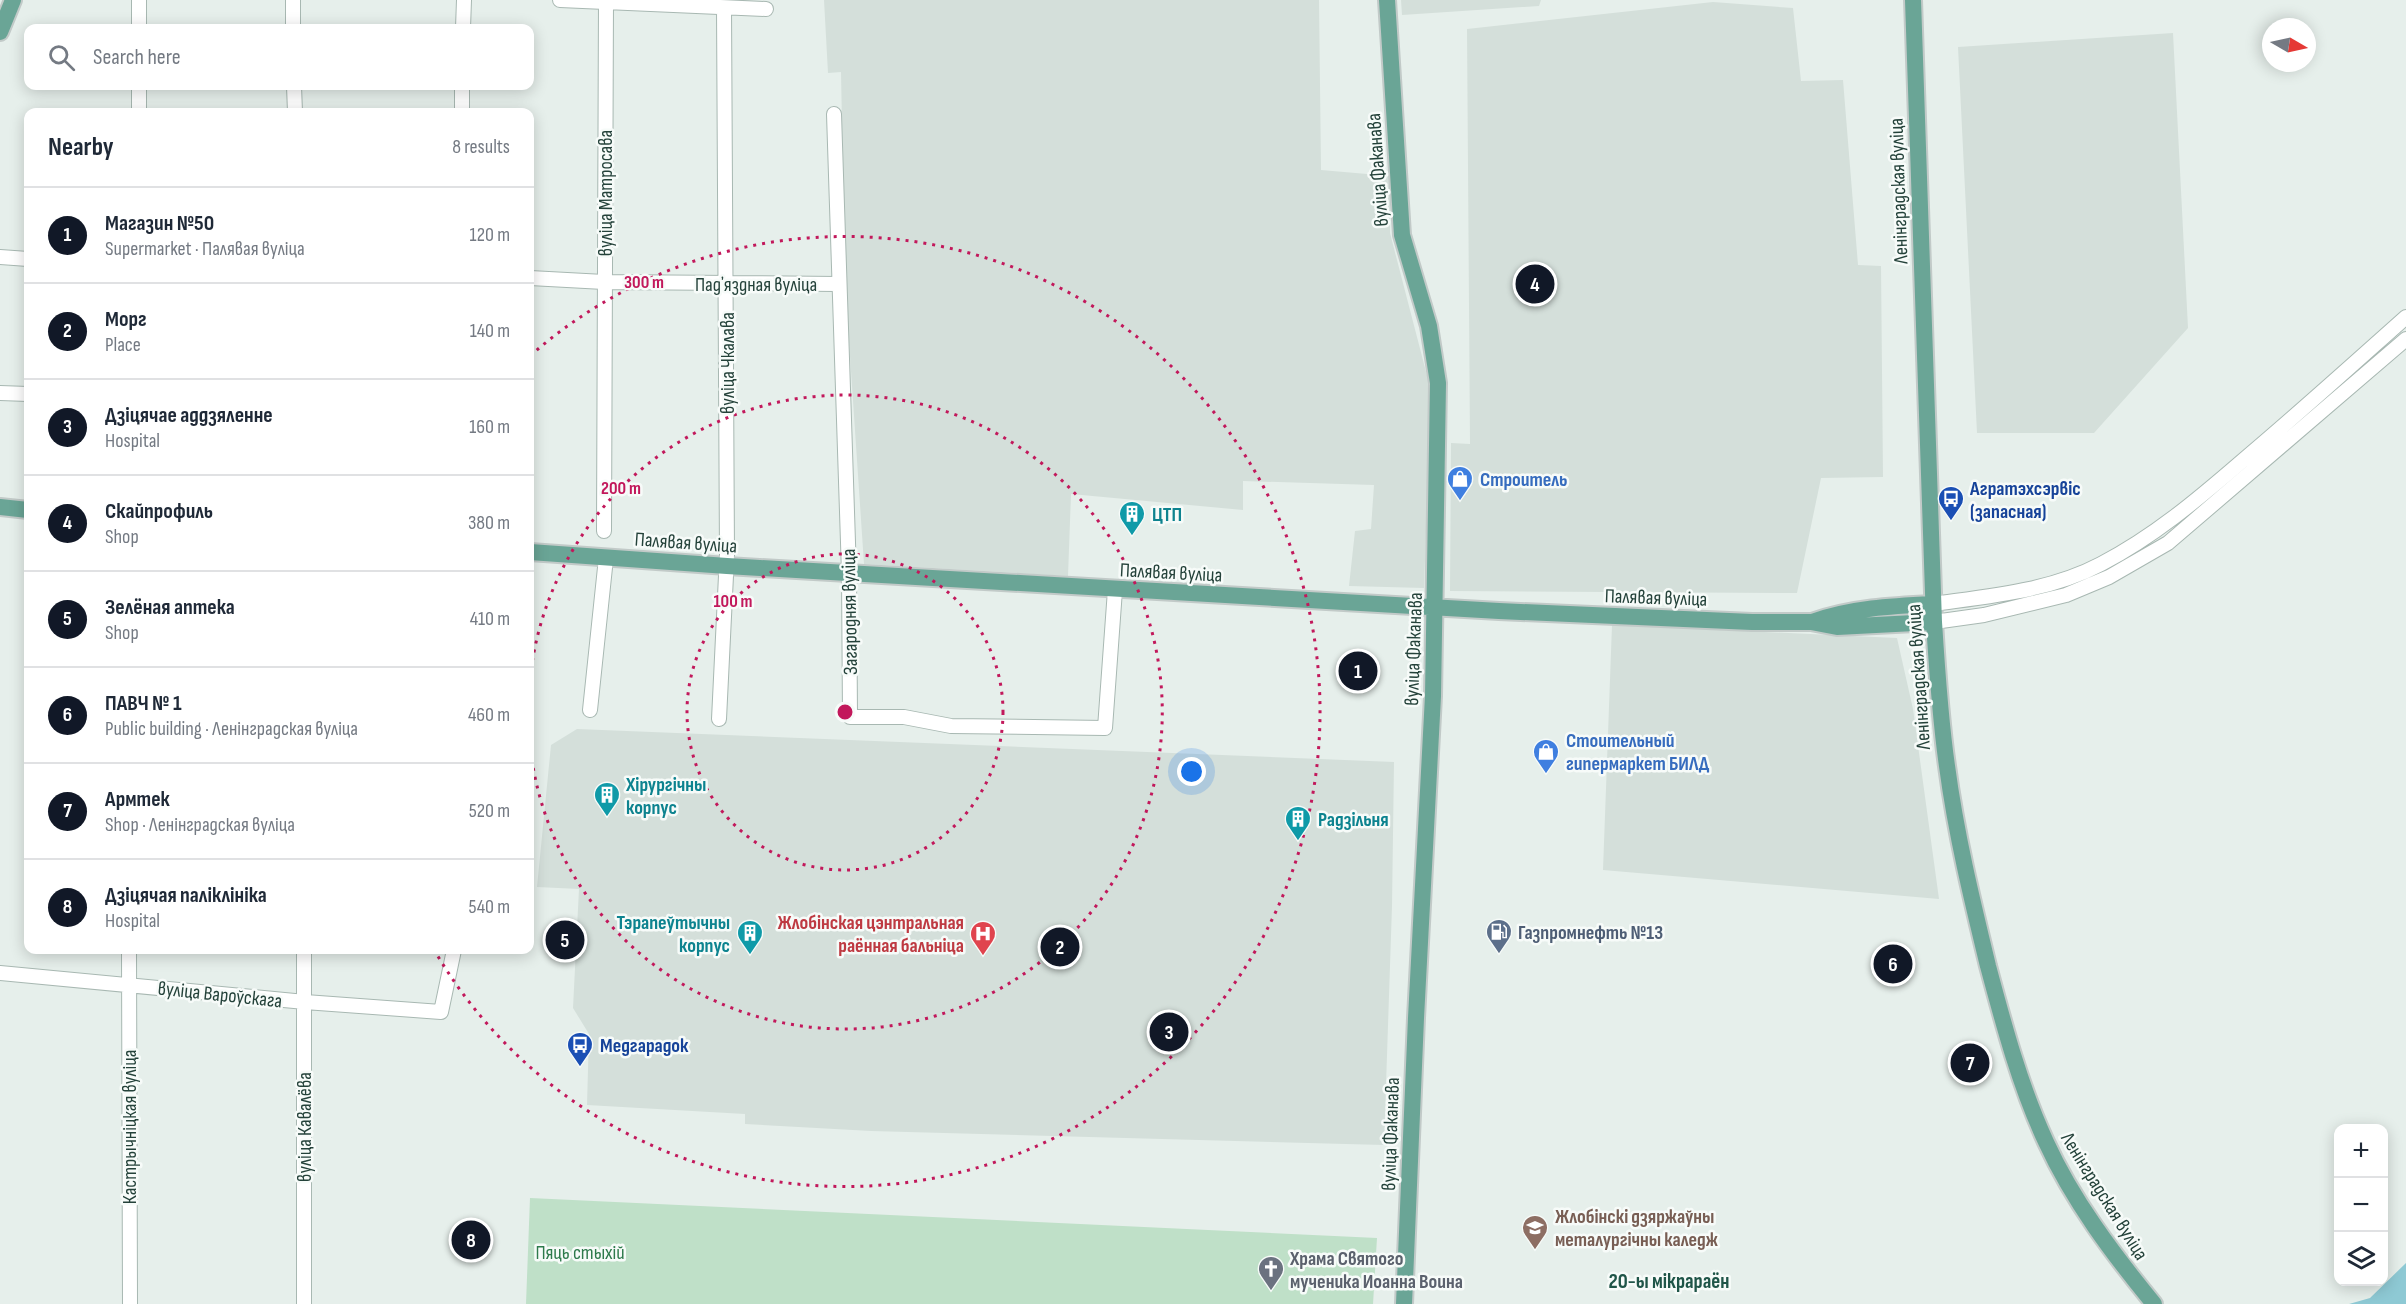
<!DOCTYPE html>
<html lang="en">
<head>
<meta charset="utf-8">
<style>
  body { margin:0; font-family:"Sofia Sans Condensed",sans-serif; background:#f6f6f7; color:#1f2937 }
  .controls { position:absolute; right:18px; bottom:18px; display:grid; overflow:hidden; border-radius:12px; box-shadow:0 3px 15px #0003 }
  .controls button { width:54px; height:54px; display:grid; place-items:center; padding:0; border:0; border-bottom:2px solid #e0e1e3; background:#fff; color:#1f2937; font:30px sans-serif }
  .compass { position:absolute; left:2262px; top:18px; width:54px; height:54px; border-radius:50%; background:#fff; box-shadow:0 3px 15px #0003; rotate:99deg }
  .you { position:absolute; left:1192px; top:772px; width:21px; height:21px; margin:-15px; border:4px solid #fff; border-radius:50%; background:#1a73e8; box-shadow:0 0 0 9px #1a73e833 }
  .badge { display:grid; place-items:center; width:39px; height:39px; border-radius:50%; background:#111827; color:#fff; font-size:20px; font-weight:700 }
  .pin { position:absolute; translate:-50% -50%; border:3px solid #fff; box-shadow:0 2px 6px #0006 }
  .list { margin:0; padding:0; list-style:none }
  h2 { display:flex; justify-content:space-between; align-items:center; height:78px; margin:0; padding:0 24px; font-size:26px }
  h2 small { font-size:20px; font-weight:400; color:#747a83 }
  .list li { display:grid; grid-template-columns:39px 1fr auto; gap:18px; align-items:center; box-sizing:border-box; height:96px; padding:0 24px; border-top:2px solid #e0e1e3 }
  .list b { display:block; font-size:22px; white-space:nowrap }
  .list p { margin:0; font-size:20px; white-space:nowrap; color:#747a83 }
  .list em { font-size:20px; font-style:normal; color:#747a83 }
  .icon { flex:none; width:33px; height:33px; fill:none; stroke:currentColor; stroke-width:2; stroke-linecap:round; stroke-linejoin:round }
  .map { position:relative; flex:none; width:2406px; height:1304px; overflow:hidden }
  .search { position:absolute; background:#fff; box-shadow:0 3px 15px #0003; left:24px; top:24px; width:510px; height:66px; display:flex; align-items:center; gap:15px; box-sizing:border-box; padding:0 21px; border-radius:12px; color:#747a83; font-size:22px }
  .panel { position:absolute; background:#fff; box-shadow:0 3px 15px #0003; left:24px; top:108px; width:510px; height:846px; border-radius:12px }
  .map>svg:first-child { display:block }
  .built { fill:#d4dfda }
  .green { fill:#bfe0c8 }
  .water { fill:#8ec9d4 }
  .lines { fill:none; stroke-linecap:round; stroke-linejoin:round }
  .minor-casing { stroke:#a8b8b2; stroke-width:16 }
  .major-casing { stroke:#c2cac8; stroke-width:20 }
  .minor { stroke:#fff; stroke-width:14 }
  .major { stroke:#6aa596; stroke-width:16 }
  .ring { fill:none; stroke:#c2185b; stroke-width:3; stroke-dasharray:3 6 }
  .labels { text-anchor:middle; stroke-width:5; stroke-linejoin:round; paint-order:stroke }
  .street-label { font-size:20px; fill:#24423a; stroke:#f7fbf9 }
  .shop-label { font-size:20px; font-weight:bold; fill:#366cbe; stroke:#f7fbf9; text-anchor:start }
  .transit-label { font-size:20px; font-weight:bold; fill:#164399; stroke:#f7fbf9; text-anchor:start }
  .culture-label { font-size:20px; font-weight:bold; fill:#0d838f; stroke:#f7fbf9; text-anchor:start }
  .health-label { font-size:20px; font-weight:bold; fill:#be3a42; stroke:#f7fbf9; text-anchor:end }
  .service-label { font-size:20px; font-weight:bold; fill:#4e5e75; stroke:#f7fbf9; text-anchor:start }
  .education-label { font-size:20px; font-weight:bold; fill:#785e54; stroke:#f7fbf9; text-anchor:start }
  .park-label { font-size:20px; fill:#2d7a4b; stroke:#f7fbf9 }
  .worship-label { font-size:20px; font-weight:bold; fill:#5b616d; stroke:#f7fbf9; text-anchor:start }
  .neighbourhood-label { font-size:21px; font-weight:bold; fill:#1f5548; stroke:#f7fbf9 }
  .centre { fill:#c2185b; stroke:#f7fbf9; stroke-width:3 }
  .ring-label { font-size:18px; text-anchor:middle; font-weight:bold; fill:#c2185b; stroke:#f7fbf9; stroke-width:5; stroke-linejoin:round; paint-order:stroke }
</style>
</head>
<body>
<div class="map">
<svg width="2406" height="1304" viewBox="0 0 2406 1304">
  <rect width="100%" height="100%" fill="#e6efeb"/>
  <path class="built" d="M824,0H1319L1321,170L1390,176V233L1431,391L1424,588L1349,586L1355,531L1371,529L1374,485L1243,481V510L1071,494L1068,576L864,564L845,282L841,72L828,73Z
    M1401,0H1541L1539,6L1402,15Z
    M1713,2L1793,8L1801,81L1843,80L1858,265L1881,266L1883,477L1821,478L1797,593L1450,591L1451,443L1470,444L1467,29Z
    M2173,33L2188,328L2094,433H1977L1958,47Z
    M1612,625L1897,638L1913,709L1939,899L1603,870Z
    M577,729L1394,762L1392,906L1384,1145L871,1131L745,1124V1114L587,1105L589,1034L573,1008L579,889L537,887L551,745Z"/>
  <path class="green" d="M530,1198L1377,1238L1373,1304H526Z"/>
  <path class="water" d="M2406,1263V1304H2349L2370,1298Z"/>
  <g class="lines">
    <defs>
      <path id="minor" d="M139,0V28
        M293,0V28
        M560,0L766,9
        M463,28L464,0
        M139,86V112
        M294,86L295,112
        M462,112V86
        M834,114L849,573L850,717H904L951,726L1105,728L1115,590
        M0,257L28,259
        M530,278L604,282L838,284
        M0,393L28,394
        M604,531L606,0
        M1933,604C1990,596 2050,591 2101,564C2153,537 2197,500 2241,462C2297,415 2351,366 2406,317
        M1934,622L1984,615L2066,595L2109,577L2168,543L2406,339
        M590,710L606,558
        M719,719L727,555L724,8
        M129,950L130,1304
        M0,973L305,1002L441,1012L454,950
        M304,1304V950"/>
      <path id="major" d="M1387,0L1402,235L1429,326L1438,383L1433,696L1416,1018L1404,1304
        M1913,0L1934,622C1937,670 1940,718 1947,766C1956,834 1972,900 1988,966C2004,1026 2020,1086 2046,1142C2073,1201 2113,1254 2154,1304
        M0,32L13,0
        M0,507L28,510
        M530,552L727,566L1499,611L1752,622H1811L1837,627L1934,622
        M1812,622C1851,608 1892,606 1933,604"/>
    </defs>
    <use href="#minor" class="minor-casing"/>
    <use href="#major" class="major-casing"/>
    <use href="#minor" class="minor"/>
    <use href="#major" class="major"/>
  </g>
  <g class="ring">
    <circle cx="845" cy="712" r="158"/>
    <path d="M530 679A317 317 0 1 1 530 745"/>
    <path d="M530 356A475 475 0 1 1 436 953"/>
  </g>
  <defs>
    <symbol id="shop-pin" viewBox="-11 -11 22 30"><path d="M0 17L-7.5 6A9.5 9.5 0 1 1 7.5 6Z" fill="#3f7fe0" stroke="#f7fbf9"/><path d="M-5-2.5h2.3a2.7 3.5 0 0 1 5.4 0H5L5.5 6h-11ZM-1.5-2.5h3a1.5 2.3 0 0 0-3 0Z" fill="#fff"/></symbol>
    <symbol id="bus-pin" viewBox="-11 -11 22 30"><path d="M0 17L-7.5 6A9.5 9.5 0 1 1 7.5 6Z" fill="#1a4fb4" stroke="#f7fbf9"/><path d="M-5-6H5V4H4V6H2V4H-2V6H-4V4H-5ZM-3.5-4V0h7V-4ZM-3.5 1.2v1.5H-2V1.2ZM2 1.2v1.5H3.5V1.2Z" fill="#fff"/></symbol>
    <symbol id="building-pin" viewBox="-11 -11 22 30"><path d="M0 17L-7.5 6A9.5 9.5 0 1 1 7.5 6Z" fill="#0f9aa8" stroke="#f7fbf9"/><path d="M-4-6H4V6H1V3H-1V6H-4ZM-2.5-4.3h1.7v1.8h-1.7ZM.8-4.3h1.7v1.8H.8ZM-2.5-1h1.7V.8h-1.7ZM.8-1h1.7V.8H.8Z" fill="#fff"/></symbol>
    <symbol id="fuel-pin" viewBox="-11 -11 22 30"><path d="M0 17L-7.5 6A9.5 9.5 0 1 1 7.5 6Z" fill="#5c6f8a" stroke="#f7fbf9"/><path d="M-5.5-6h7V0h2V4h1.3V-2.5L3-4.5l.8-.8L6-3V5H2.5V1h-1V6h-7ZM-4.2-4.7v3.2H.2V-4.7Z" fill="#fff"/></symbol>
    <symbol id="hospital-pin" viewBox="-11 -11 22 30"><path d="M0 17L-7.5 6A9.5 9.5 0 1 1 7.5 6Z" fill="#e0444e" stroke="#f7fbf9"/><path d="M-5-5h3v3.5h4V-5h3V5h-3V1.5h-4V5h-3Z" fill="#fff"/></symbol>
    <symbol id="university-pin" viewBox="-11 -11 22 30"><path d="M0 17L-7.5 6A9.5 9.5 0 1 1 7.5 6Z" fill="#8d6e63" stroke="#f7fbf9"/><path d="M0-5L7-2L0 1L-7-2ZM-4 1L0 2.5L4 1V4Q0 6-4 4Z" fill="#fff"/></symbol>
    <symbol id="church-pin" viewBox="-11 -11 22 30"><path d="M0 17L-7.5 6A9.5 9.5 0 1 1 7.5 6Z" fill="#6b7280" stroke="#f7fbf9"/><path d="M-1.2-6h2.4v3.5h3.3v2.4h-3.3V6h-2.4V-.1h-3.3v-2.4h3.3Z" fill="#fff"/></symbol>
  </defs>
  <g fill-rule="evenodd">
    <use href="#shop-pin" x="1445" y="464" width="30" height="40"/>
    <use href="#bus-pin" x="1936" y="484" width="30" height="40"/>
    <use href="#building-pin" x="1117" y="499" width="30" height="40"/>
    <use href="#shop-pin" x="1531" y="737" width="30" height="40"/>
    <use href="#building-pin" x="592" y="780" width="30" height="40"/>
    <use href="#building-pin" x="1283" y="804" width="30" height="40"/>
    <use href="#fuel-pin" x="1484" y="917" width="30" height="40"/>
    <use href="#building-pin" x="735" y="918" width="30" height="40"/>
    <use href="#hospital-pin" x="968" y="919" width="30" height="40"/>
    <use href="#bus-pin" x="565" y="1030" width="30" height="40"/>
    <use href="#university-pin" x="1520" y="1213" width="30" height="40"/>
    <use href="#church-pin" x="1256" y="1254" width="30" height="40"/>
  </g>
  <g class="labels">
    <g class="street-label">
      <text transform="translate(1377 170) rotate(-94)" y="7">вуліца Факанава</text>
      <text transform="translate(1898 191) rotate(-92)" y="7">Ленінградская вуліца</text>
      <text transform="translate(605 193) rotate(-90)" y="7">вуліца Матросава</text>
      <text x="756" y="291">Падʼяздная вуліца</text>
      <text transform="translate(727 363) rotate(-90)" y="7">вуліца Чкалава</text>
      <text transform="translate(686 542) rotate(4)" y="7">Палявая вуліца</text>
      <text transform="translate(1171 572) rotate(3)" y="7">Палявая вуліца</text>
      <text transform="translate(1656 597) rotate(2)" y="7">Палявая вуліца</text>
      <text transform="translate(849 612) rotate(-91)" y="7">Загародняя вуліца</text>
      <text transform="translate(1413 649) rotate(-88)" y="7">вуліца Факанава</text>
      <text transform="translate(1918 677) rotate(-94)" y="7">Ленінградская вуліца</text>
      <text transform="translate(220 994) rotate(6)" y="7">вуліца Вароўскага</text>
      <text transform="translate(129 1127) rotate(-90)" y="7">Кастрычніцкая вуліца</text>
      <text transform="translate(304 1127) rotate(-90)" y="7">вуліца Кавалёва</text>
      <text transform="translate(1390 1134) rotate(-88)" y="7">вуліца Факанава</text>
      <text transform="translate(2105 1196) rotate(58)" y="7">Ленінградская вуліца</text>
    </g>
    <g class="shop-label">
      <text x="1480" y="486">Строитель</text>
      <text x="1566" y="747">Стоительный<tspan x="1566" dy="23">гипермаркет БИЛД</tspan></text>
    </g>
    <g class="transit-label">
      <text x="1970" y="495">Агратэхсэрвіс<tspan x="1970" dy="23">(запасная)</tspan></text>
      <text x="600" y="1052">Медгарадок</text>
    </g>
    <g class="culture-label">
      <text x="1152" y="521">ЦТП</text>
      <text x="626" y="791">Хірургічны<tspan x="626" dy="23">корпус</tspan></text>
      <text x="1318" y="826">Радзільня</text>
      <text x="730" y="929" text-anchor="end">Тэрапеўтычны<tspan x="730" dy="23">корпус</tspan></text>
    </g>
    <g class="health-label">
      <text x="964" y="929">Жлобінская цэнтральная<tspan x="964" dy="23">раённая бальніца</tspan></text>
    </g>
    <g class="service-label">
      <text x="1518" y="939">Газпромнефть №13</text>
    </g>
    <g class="education-label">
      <text x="1555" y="1223">Жлобінскі дзяржаўны<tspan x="1555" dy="23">металургічны каледж</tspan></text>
    </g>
    <g class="park-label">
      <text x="580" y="1259">Пяць стыхій</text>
    </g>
    <g class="worship-label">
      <text x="1290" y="1265">Храма Святого<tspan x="1290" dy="23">мученика Иоанна Воина</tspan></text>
    </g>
    <g class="neighbourhood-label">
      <text x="1669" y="1288">20-ы мікрараён</text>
    </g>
  </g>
  <circle cx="845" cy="712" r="9" class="centre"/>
  <g class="ring-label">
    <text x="644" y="288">300 m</text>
    <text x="621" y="494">200 m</text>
    <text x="733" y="607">100 m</text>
  </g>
</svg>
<div class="controls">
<button>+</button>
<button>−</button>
<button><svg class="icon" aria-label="layers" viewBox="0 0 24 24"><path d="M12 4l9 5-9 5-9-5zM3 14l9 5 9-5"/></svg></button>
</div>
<svg class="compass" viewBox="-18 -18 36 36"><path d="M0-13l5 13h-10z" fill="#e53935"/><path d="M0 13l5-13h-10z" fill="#747a83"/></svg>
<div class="you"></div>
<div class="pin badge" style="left:1358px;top:671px">1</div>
<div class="pin badge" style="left:1060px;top:947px">2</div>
<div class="pin badge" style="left:1169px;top:1032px">3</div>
<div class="pin badge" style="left:1535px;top:284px">4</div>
<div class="pin badge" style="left:565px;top:940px">5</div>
<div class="pin badge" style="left:1893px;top:964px">6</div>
<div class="pin badge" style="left:1970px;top:1063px">7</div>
<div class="pin badge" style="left:471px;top:1240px">8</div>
<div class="search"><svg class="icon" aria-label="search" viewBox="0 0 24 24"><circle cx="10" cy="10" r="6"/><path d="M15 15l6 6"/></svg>Search here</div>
<section class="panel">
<h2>Nearby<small>8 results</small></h2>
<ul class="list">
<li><span class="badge">1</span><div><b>Магазин №50</b><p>Supermarket · Палявая вуліца</p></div><em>120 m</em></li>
<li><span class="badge">2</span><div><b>Морг</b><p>Place</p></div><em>140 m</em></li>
<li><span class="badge">3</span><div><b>Дзіцячае аддзяленне</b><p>Hospital</p></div><em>160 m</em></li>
<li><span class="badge">4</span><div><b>Скайпрофиль</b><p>Shop</p></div><em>380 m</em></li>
<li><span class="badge">5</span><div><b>Зелёная аптека</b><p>Shop</p></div><em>410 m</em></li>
<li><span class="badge">6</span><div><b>ПАВЧ № 1</b><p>Public building · Ленінградская вуліца</p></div><em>460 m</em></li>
<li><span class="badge">7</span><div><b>Армтек</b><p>Shop · Ленінградская вуліца</p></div><em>520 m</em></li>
<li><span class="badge">8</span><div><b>Дзіцячая паліклініка</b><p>Hospital</p></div><em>540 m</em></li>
</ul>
</section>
</div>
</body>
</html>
